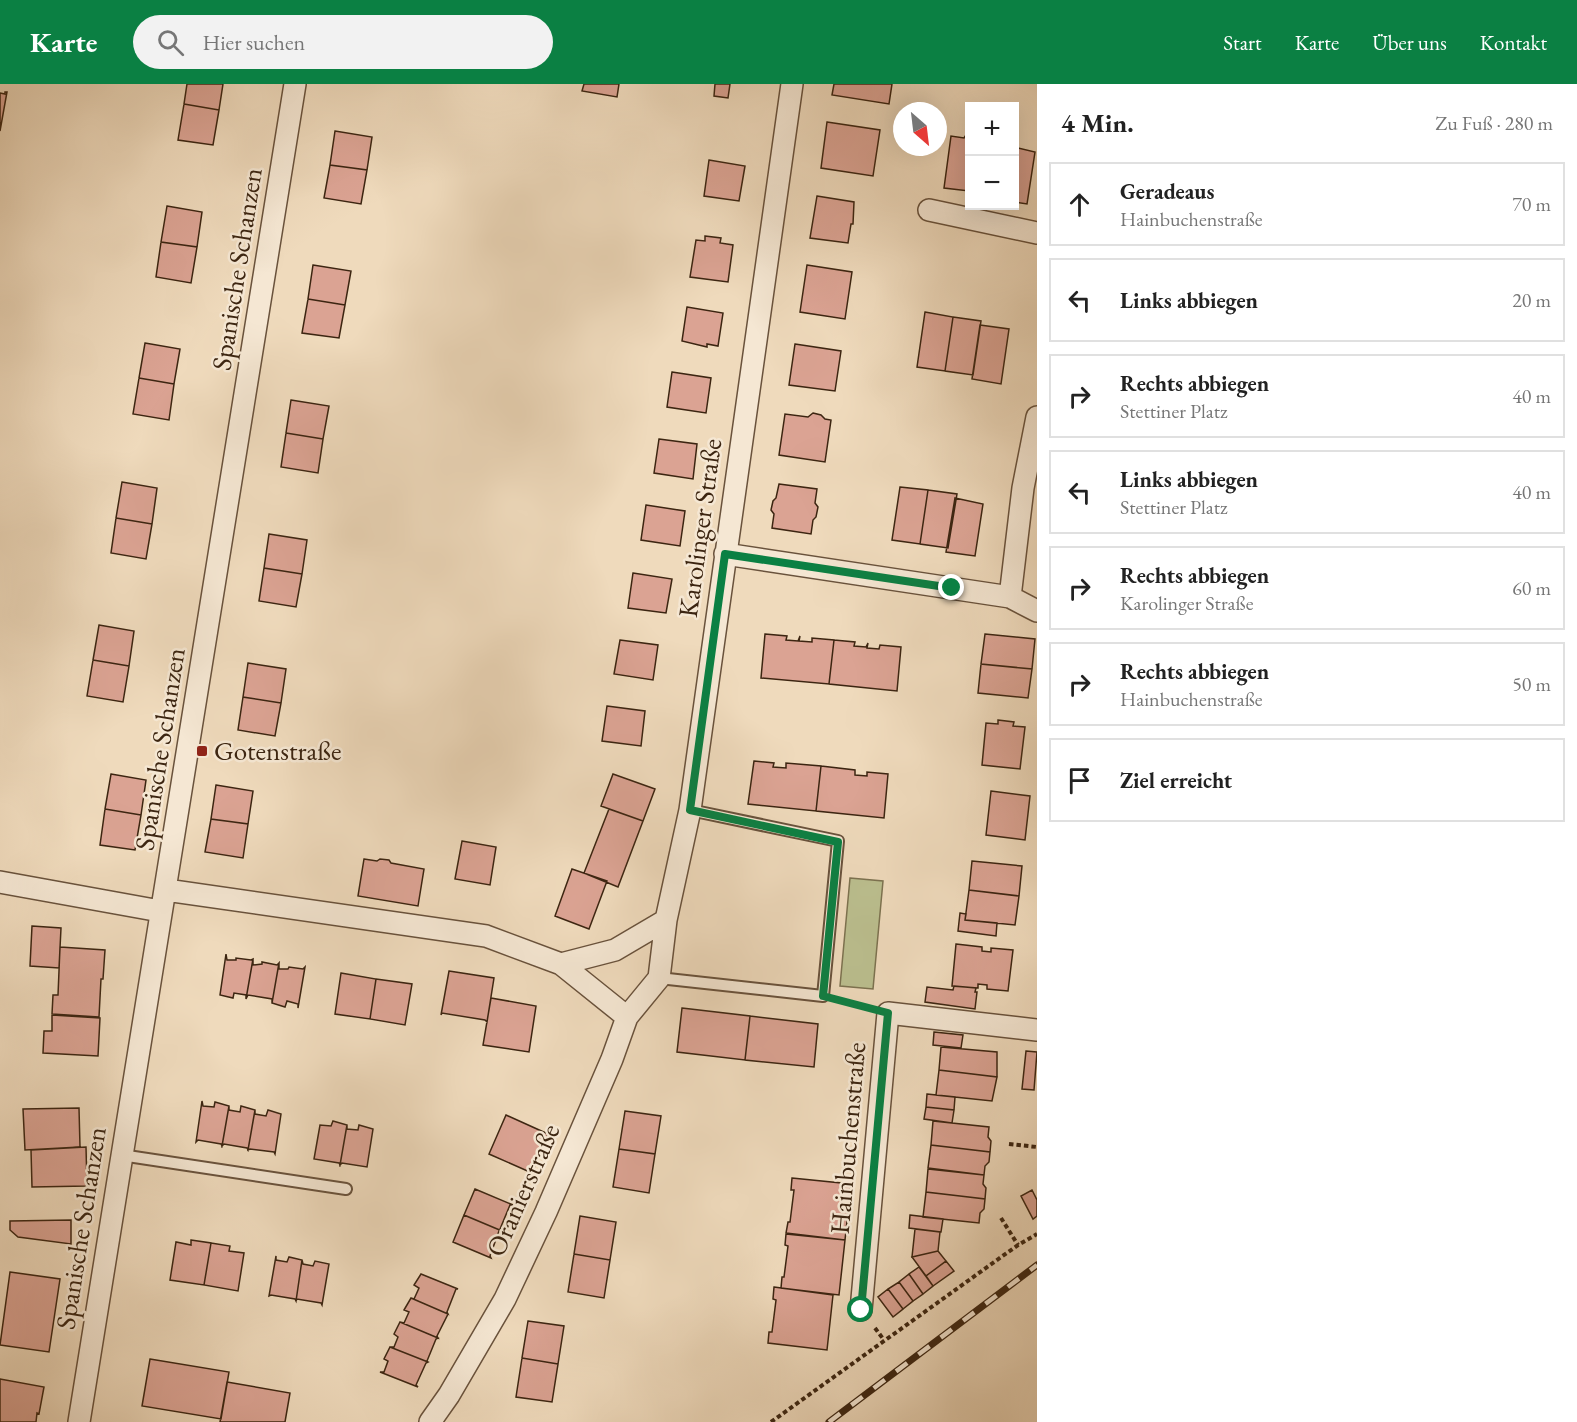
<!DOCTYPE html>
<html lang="de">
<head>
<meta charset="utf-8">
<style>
  body { margin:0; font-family:"EB Garamond",serif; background:#f2f2f2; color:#222 }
  .controls { position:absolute; right:18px; top:18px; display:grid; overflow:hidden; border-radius:0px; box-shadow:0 6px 24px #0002 }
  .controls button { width:54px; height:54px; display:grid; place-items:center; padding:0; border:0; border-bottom:2px solid #e0e0e0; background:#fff; color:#222; font:30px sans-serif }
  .compass { position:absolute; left:893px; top:18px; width:54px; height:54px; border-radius:50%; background:#fff; box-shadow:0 6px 24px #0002; rotate:152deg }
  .stop { position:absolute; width:18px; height:18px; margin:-14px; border:4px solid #0b8043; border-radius:50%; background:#fff }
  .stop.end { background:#0b8043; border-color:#fff; box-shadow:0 2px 6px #0008 }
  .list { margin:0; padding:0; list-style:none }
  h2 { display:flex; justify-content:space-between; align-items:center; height:78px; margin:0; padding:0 24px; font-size:26px }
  h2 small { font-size:20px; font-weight:400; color:#767676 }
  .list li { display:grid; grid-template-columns:39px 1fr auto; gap:18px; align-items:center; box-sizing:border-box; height:84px; margin:0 12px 12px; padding:0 12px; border:2px solid #e0e0e0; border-radius:0px }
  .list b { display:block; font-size:22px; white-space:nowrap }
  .list p { margin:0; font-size:20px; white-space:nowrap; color:#767676 }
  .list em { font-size:20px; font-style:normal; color:#767676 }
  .icon { flex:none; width:33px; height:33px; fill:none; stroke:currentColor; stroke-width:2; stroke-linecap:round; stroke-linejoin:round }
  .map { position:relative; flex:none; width:1037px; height:1338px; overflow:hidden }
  header { display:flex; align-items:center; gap:36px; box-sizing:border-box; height:84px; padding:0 30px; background:#0b8043; color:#fff }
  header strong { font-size:28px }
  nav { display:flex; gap:33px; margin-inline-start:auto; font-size:21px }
  .search { width:420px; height:54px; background:#f2f2f2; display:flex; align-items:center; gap:15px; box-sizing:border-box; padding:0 21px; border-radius:33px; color:#767676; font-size:22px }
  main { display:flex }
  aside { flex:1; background:#fff }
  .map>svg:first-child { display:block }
  .green { fill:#bbbf8f; stroke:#7c7250; stroke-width:1.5 }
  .building { fill:#dba393; stroke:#3c2511; stroke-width:1.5 }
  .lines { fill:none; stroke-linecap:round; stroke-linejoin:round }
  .service-casing { stroke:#69523c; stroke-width:14 }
  .minor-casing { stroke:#69523c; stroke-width:24 }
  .path { stroke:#3c2511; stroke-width:4; stroke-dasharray:4.5 3; stroke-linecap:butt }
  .service { stroke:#f5e7d3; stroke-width:10 }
  .minor { stroke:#f5e7d3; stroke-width:21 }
  .rail-casing { stroke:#3c2511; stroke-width:7 }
  .rail { stroke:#f5e7d3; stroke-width:4.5; stroke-dasharray:14; stroke-linecap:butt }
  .route { stroke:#0b8043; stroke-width:8 }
  .poi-dot { fill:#8f2418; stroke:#f5e7d3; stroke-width:2 }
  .labels { text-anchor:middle; stroke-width:5; stroke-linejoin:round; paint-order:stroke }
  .street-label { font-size:27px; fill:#3c2511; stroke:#f5e7d3 }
  .poi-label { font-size:27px; fill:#3c2511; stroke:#f5e7d3; text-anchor:start }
</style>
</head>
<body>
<header>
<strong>Karte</strong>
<div class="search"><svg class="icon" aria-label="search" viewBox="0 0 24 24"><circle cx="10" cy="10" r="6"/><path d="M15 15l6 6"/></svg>Hier suchen</div>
<nav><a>Start</a><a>Karte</a><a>Über uns</a><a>Kontakt</a></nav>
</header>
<main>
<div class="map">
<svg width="1037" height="1338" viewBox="0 0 1037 1338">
  <rect width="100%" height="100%" fill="#efdabc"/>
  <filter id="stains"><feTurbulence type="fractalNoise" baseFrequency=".00333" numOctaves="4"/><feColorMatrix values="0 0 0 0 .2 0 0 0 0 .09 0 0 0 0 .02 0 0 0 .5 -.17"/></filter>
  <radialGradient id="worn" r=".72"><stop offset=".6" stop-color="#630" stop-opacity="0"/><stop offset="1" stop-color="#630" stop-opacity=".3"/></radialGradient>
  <path class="green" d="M850,794L883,797L873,905L840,902Z"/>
  <path class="building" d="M187,0H223L219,26L184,20Z
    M584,0H619L617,13L582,7Z
    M715,0H730L728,14L714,12Z
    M834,0H892L889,20L832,11Z
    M5,8H7L0,47V9L5,10Z
    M184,20L219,26L213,61L178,56Z
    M827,38L880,46L873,92L821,84Z
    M335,47L372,53L367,86L330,81Z
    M966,51L969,52V107L944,104L951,52L964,54Z
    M1014,63L1035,68L1027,120L1014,118Z
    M709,76L745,82L739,117L704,112Z
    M330,81L367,86L361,120L324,114Z
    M817,112L854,118L853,140H851L848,159L810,154Z
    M167,122L202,128L197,163L161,158Z
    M705,152L721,154L720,159L733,161L728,198L690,193L696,156L705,157Z
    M161,158L197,163L191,199L156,193Z
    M313,181L351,187L345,221L308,215Z
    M807,181L852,188L845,235L800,228Z
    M308,215L345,221L339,254L302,249Z
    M687,223L723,229L718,262L707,260V263L682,257Z
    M925,228L953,233L945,287L917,283Z
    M953,233L981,237L973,291L945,287Z
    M980,241L1009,245L1001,300L972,295Z
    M145,259L180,265L174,300L139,294Z
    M795,260L841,267L835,307L789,301Z
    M672,288L711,294L706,329L667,323Z
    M139,294L174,300L169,336L133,330Z
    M291,316L329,322L323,355L286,349Z
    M813,329L821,331L825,335L831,336L825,378L779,371L785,330L808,333Z
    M286,349L323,355L318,389L281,383Z
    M659,355L697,360L693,395L654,389Z
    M122,398L157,404L152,440L116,434Z
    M779,400L817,405L815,419L818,423L816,433L813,436L811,450L772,444L774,430L771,426L773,417L776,414Z
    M900,403L928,406L920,460L892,456Z
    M928,406L957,410L948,464L920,460Z
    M955,414L983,420L975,472L946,468Z
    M646,421L685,427L680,462L641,456Z
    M116,434L152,440L146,475L111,469Z
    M269,450L307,456L302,490L264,484Z
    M264,484L302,490L296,523L259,517Z
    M633,489L672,495L666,529L628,524Z
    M99,541L134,547L129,582L93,576Z
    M765,550L787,552L786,556L798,557L800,552L799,557L812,558V554L834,556L829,600L761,594Z
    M985,550L1035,555L1032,585L981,580Z
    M620,556L658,561L653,596L614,590Z
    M834,556L855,558L854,562L866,563L868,559L867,564L879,565L880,561L901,563L897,607L829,600Z
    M93,576L129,582L123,618L87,612Z
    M248,579L286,585L281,619L243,613Z
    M981,580L1032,585L1028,614L978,609Z
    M243,613L281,619L275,652L238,646Z
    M607,622L645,627L641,662L602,657Z
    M998,636L1014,638L1013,642L1025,643L1020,685L982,681L986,639L998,640Z
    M754,677L774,679L773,683L786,684V679L821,682L816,727L748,720Z
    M821,682L855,686V691L867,692V688L888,690L884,734L816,727Z
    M111,690L146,696L141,731L105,725Z
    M613,690L655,705L643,737L601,722Z
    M216,701L253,707L248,740L211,735Z
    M991,707L1030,712L1025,756L986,751Z
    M105,725L141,731L135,766L100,761Z
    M609,725L643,737L618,803L584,789Z
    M211,735L248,740L243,774L205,768Z
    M462,757L496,763L490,801L455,795Z
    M364,775L377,777L380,775L389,776L391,779L424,785L418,822L358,812Z
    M972,777L1022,782L1019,812L969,806Z
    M572,785L607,797L589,845L555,832Z
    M969,806L1019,812L1015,841L965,836Z
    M960,829L966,830L965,836L997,839L996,852L958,847Z
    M32,842L61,844L59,884L30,882Z
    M956,860L982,863V867L991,868V864L1013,866L1008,907L987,905V901L978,900V904L952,902Z
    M60,863L105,866L103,895H101L99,933L52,930L53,911H58Z
    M226,870L227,876H236V874L251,876L253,875L246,915V911L234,909L233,914L220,911Z
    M253,875V881L262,880V878L277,881L279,879L272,919V915L248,911L246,915Z
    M279,879V885H288L289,883L303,885L305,883L298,924V920L287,917L285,923L272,919Z
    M449,887L494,894L487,938L485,936L442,929L441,931Z
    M341,889L376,895L370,935L335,930Z
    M376,895L412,900L405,941L370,935Z
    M954,902L976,904L975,908H977L975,925L925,918L927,903L953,906Z
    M491,914L536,922L529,968L483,961Z
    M682,924L750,932L745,976L677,968Z
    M52,931L100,934L98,972L43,969L44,947H52Z
    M750,932L818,940L814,983L745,976Z
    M934,948L963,951L961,964L933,961Z
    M941,963L997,968V993L939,986Z
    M1026,967L1037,968L1034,1006L1022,1005Z
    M939,986L997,993L992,1017L936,1011Z
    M927,1010L955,1013L954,1026L926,1023Z
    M202,1017L203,1022L214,1023L215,1018L229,1022L222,1062L221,1060L198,1056L196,1058Z
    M229,1022V1026L240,1028L241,1022L255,1026L248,1066L247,1064L224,1060L222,1062Z
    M926,1023L954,1026L952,1039L924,1035Z
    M79,1024L80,1063L25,1066L23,1025Z
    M255,1026V1030L266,1032L268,1026L281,1030L275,1070L274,1068L250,1065L248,1066Z
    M625,1027L661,1032L655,1070L619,1065Z
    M506,1031L548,1050L532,1089L489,1070Z
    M333,1037L347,1041L340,1081L339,1079L314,1075L320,1041L331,1042Z
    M933,1037L989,1043L988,1053L991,1057L990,1068L931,1061Z
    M347,1041V1045L358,1046L359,1041L373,1045L367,1083L342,1079L340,1081Z
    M931,1061L990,1068L989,1078L985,1082L984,1091L928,1084Z
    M86,1063L87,1102L32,1103L31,1066Z
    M619,1065L655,1070L649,1109L613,1103Z
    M928,1085L984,1091L983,1100L986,1104L985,1115L926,1108Z
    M792,1094L851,1100L845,1156L786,1149L788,1138H790L794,1106H791Z
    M475,1105L513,1121H510L500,1145L502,1147L464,1131Z
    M1032,1106L1037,1116V1132L1033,1135L1021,1112Z
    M926,1108L985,1115L984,1125L980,1129L979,1139L923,1133Z
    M464,1131L502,1147H499L490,1172L491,1174L453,1158Z
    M910,1131L943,1135L941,1148L909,1144Z
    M580,1132L616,1138L610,1176L574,1170Z
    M71,1136V1160L18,1153L10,1146V1137Z
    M915,1145L940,1148L938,1167L912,1173Z
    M786,1150L845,1156L839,1211L781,1204L782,1193H784L788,1162L785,1161Z
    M191,1156L211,1159L204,1201L170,1196L176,1158L191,1161Z
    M211,1159L230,1162L229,1167L244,1169L238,1207L204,1201Z
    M938,1167L946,1177L926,1192L912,1173Z
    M574,1170L610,1176L604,1214L568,1208Z
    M276,1172V1176L287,1178L289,1173L302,1176L296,1217L295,1215L271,1211L269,1212Z
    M302,1176L303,1180L313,1182L315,1177L329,1180L322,1221L321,1219L297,1215L296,1217Z
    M946,1177L954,1187L933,1202L926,1192Z
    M919,1183L933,1202L923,1210L909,1190Z
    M10,1188L60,1195L49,1268L0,1261Z
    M421,1190L458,1205H456L447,1228L448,1230L411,1214L414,1215L419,1204L414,1201Z
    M909,1190L923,1210L913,1217L899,1198Z
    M899,1198L913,1217L903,1225L888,1205Z
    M774,1203L833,1211L827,1266L768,1259L769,1248H772L776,1216L773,1215Z
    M888,1205L903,1225L893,1233L878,1213Z
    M411,1214L448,1230L437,1252L438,1254L400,1238L404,1239L409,1228L404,1226Z
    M528,1237L564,1242L558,1280L522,1274Z
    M400,1238L438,1254L436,1255L427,1277L428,1278L390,1263H394L398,1253L394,1250Z
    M390,1263L428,1278L426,1279L416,1301L418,1303L380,1288H384L388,1277L384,1275Z
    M522,1274L558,1280L552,1318L516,1313Z
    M150,1275L229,1288L221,1335L142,1322Z
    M0,1295L44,1303L39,1330L37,1329L36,1338H0Z
    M227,1298L290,1309L285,1338H220Z"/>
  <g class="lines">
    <defs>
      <path id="service" d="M659,894L823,912L838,757L690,726
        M121,1071L346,1105"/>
      <path id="minor" d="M929,126L1037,149
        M725,470L1010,513L1037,527
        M1010,513L1023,404L1037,333
        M0,798L160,827
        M166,806L486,852L561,880L615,866L666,836
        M561,880L627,933
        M861,1226L888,929L1037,946
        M79,1338L295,0
        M430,1338L449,1311L505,1215L546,1128L612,975L627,933L659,894L666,836L690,726L792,0"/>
    </defs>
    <use href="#service" class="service-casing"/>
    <use href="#minor" class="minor-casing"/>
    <path class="path" d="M840,916L865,922
      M1009,1060L1037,1063
      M1001,1134L1018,1161
      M875,1244L884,1256
      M771,1338L1018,1161L1037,1150"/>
    <use href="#service" class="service"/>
    <use href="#minor" class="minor"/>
    <defs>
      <path id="rail" d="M829,1338L1037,1181"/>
    </defs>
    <use href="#rail" class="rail-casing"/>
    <use href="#rail" class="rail"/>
  </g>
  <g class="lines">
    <path class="route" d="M861,1226L888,929L823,912L838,758L690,726L725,470L952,504"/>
  </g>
  <rect class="poi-dot" x="196" y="661" width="12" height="12" rx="3"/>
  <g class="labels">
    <g class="street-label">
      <text transform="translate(237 185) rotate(-81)" y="9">Spanische Schanzen</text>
      <text transform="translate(700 444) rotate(-82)" y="9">Karolinger Straße</text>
      <text transform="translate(160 665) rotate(-81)" y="9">Spanische Schanzen</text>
      <text transform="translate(848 1054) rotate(-85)" y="9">Hainbuchenstraße</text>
      <text transform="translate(523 1106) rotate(-66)" y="9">Oranierstraße</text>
      <text transform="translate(81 1144) rotate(-81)" y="9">Spanische Schanzen</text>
    </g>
    <g class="poi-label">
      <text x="214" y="676">Gotenstraße</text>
    </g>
  </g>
  <rect width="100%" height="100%" filter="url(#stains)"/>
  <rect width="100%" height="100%" fill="url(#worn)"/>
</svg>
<div class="controls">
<button>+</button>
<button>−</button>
</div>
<svg class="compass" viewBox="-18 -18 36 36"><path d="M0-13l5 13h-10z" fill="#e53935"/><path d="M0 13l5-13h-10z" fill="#767676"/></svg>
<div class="stop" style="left:861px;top:1226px"></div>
<div class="stop end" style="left:952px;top:504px"></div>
</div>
<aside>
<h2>4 Min.<small>Zu Fuß · 280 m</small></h2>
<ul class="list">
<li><svg class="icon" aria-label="ahead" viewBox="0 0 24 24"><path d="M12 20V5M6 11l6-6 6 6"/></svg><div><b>Geradeaus</b><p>Hainbuchenstraße</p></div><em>70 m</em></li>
<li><svg class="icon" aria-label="left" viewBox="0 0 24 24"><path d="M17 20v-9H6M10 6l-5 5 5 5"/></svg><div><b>Links abbiegen</b></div><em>20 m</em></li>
<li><svg class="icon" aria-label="right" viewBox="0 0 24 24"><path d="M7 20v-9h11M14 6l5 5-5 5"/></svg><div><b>Rechts abbiegen</b><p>Stettiner Platz</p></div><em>40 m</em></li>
<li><svg class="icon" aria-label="left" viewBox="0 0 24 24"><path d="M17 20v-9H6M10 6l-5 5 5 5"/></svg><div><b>Links abbiegen</b><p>Stettiner Platz</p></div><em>40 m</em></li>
<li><svg class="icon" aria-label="right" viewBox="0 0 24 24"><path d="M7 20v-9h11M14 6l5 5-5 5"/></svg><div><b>Rechts abbiegen</b><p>Karolinger Straße</p></div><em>60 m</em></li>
<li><svg class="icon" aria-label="right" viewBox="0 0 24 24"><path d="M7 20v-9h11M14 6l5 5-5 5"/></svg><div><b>Rechts abbiegen</b><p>Hainbuchenstraße</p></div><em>50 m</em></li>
<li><svg class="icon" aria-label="arrive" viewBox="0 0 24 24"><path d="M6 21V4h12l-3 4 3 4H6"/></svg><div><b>Ziel erreicht</b></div></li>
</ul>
</aside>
</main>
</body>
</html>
